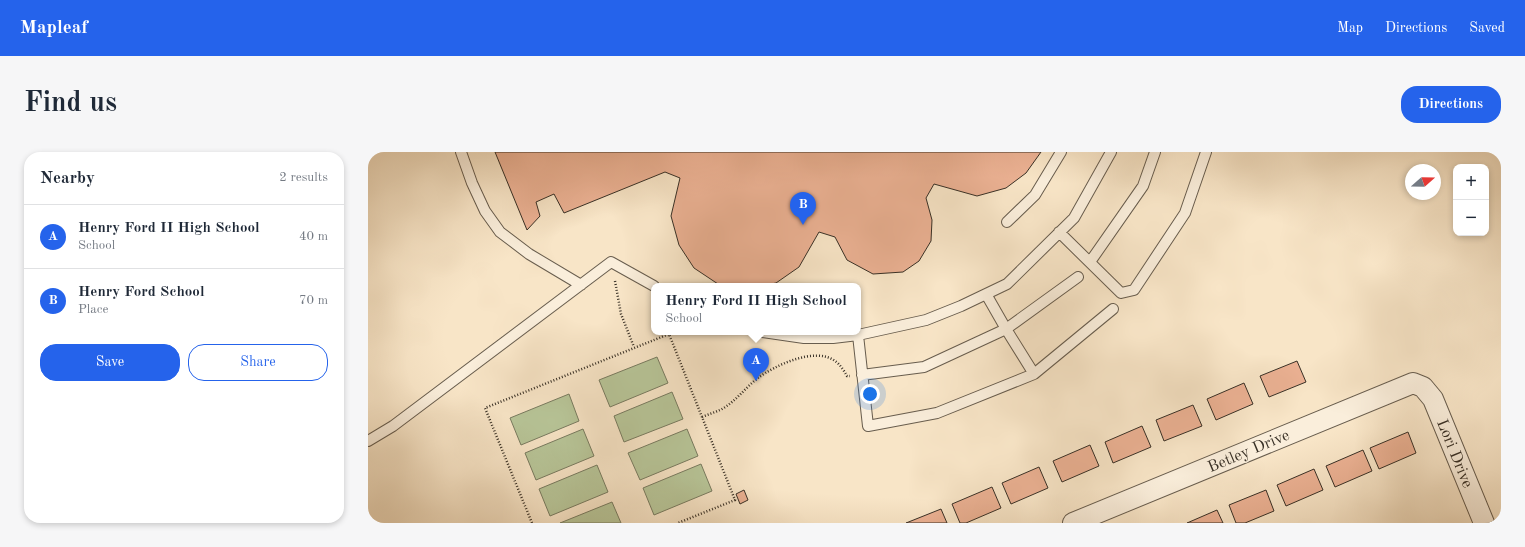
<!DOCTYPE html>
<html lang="en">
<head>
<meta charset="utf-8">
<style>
  body { margin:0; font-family:"Old Standard TT",serif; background:#f6f6f7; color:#1f2937 }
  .controls { position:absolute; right:12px; top:12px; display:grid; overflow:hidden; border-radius:8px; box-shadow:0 2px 6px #0003 }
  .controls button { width:36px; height:36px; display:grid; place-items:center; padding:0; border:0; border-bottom:1px solid #e0e1e3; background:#fff; color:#1f2937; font:20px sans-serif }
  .compass { position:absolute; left:1037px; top:12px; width:36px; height:36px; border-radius:50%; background:#fff; box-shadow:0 2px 6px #0003; rotate:70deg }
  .you { position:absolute; left:502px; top:242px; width:14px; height:14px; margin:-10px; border:3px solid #fff; border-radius:50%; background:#1a73e8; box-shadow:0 0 0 6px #1a73e833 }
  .badge { display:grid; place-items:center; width:26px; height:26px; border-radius:50%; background:#2563eb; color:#fff; font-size:13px; font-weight:700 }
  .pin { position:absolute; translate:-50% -33px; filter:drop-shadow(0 1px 2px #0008) }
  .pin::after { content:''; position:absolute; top:21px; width:14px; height:12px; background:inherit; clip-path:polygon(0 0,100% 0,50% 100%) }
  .popup { position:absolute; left:283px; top:131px; width:210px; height:52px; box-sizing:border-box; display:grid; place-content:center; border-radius:8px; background:#fff; filter:drop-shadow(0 1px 3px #0005); font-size:13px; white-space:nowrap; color:#747a83 }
  .popup b { font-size:15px; color:#1f2937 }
  .popup::after { content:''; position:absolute; left:50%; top:100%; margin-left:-8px; border:8px solid transparent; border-top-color:#fff }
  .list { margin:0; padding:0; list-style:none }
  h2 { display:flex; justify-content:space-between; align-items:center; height:52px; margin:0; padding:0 16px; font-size:17px }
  h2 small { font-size:13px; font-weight:400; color:#747a83 }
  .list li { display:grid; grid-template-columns:26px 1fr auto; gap:12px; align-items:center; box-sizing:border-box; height:64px; padding:0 16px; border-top:1px solid #e0e1e3 }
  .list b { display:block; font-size:15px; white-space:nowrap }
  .list p { margin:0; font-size:13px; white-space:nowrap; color:#747a83 }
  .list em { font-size:13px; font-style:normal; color:#747a83 }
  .actions { display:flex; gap:8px; padding:12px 16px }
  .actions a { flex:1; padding:9px 0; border:1px solid #2563eb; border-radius:16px; text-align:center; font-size:14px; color:#2563eb }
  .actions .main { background:#2563eb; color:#fff }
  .map { position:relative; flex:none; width:1133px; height:371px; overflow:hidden; border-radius:16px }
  header { display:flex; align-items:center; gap:24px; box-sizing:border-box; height:56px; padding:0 20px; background:#2563eb; color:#fff }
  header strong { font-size:19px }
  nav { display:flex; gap:22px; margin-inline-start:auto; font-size:14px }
  .intro { display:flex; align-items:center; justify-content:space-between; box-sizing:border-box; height:96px; padding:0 24px }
  h1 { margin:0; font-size:28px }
  .button { padding:10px 18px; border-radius:16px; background:#2563eb; color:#fff; font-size:14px; font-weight:700 }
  main { display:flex; gap:24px; padding:0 24px }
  aside { flex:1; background:#fff; border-radius:16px; box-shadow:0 2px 6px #0003 }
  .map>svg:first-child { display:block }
  .green { fill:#b8c699; stroke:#787b60 }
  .building { fill:#ebb193; stroke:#383026 }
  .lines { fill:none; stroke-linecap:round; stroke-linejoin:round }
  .service-casing { stroke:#685d4e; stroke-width:12 }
  .minor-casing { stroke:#685d4e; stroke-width:22 }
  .path { stroke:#383026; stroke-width:2.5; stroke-dasharray:1 2; stroke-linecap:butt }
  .service { stroke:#faeedb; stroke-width:10 }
  .minor { stroke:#faeedb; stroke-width:20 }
  .labels { text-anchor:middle; stroke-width:3; stroke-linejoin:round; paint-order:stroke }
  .street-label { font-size:16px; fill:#383026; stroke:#faeedb }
</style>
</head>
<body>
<header>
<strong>Mapleaf</strong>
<nav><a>Map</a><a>Directions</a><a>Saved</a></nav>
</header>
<div class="intro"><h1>Find us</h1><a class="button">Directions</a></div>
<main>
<aside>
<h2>Nearby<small>2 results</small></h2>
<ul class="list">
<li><span class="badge">A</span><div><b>Henry Ford II High School</b><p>School</p></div><em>40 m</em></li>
<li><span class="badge">B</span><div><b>Henry Ford School</b><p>Place</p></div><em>70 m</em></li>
</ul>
<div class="actions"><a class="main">Save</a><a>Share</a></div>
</aside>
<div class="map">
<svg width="1133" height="371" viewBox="0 0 1133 371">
  <rect width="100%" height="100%" fill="#f8e5c7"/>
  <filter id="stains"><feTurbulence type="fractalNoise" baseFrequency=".005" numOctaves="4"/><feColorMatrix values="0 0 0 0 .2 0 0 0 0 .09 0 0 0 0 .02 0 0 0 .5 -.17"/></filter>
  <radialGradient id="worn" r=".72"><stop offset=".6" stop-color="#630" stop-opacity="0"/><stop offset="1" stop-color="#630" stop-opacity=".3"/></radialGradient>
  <path class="green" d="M289,205L300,231L242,255L231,228Z
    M304,240L315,267L256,290L246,264Z
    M201,242L211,269L153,293L142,266Z
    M215,277L226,304L168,328L157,301Z
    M319,277L330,304L272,328L260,301Z
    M333,312L344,339L286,363L275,336Z
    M229,313L240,340L182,364L171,337Z
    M244,350L253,371H192Z"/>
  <path class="building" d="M127,0H673L658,21L638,36L609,44L566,32L558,46L564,68L563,89L551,109L535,120L505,122L479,108L467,85L451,80L431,115L408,131L394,134H360L350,132L326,116L311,93L303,64L312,26L297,20L196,61L186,42L168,50L172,64L159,78Z
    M929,209L938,230L901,245L892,224Z
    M876,231L885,252L848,268L839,247Z
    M825,253L834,274L796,289L788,268Z
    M774,274L783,295L745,311L737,290Z
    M1040,280L1048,301L1011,317L1002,296Z
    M722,293L731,314L694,330L685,309Z
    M995,298L1004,319L967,335L958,314Z
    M671,315L680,336L643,352L634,331Z
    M946,317L955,338L918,354L909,333Z
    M624,335L633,356L598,371H592L584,352Z
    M376,338L380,348L372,352L368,342Z
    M898,338L906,359L877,371H868L861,353Z
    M573,357L579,371H538Z
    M849,358L855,371H819Z"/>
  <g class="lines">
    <defs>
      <path id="service" d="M93,0L104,31L117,59L132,80L161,102L213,133
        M639,70L667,43L693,0
        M691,80L753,141L766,138L817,61L838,0
        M722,110L775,34L787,0
        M618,142L638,177L710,125
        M394,180L436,186H465L490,183L558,168L593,154L639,132L706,66L743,0
        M490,183L500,274L569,261L666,222
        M494,223L556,215L638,177L666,222L745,157
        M0,289L25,274L243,110L286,134"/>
      <path id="minor" d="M705,371L1045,231L1055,235L1065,247L1116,371"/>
    </defs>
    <use href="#service" class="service-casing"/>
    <use href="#minor" class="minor-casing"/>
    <path class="path" d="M247,129L253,162L266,195
      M334,265C341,262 348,260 354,257C368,249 377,236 390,226C406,214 447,194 467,209C472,212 476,219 479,224H482
      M164,371L117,256L301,182L367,348L310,371"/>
    <use href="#service" class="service"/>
    <use href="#minor" class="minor"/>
  </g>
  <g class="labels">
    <g class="street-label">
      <text transform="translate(880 298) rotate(-23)" y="6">Betley Drive</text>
      <text transform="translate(1088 301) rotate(68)" y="6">Lori Drive</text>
    </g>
  </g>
  <rect width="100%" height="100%" filter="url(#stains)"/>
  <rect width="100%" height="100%" fill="url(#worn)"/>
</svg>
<div class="controls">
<button>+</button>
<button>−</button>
</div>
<svg class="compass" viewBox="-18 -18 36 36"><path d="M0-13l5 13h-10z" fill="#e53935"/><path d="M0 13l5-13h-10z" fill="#747a83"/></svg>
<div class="you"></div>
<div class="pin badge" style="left:388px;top:229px">A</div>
<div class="popup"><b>Henry Ford II High School</b>School</div>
<div class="pin badge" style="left:435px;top:73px">B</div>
</div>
</main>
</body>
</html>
